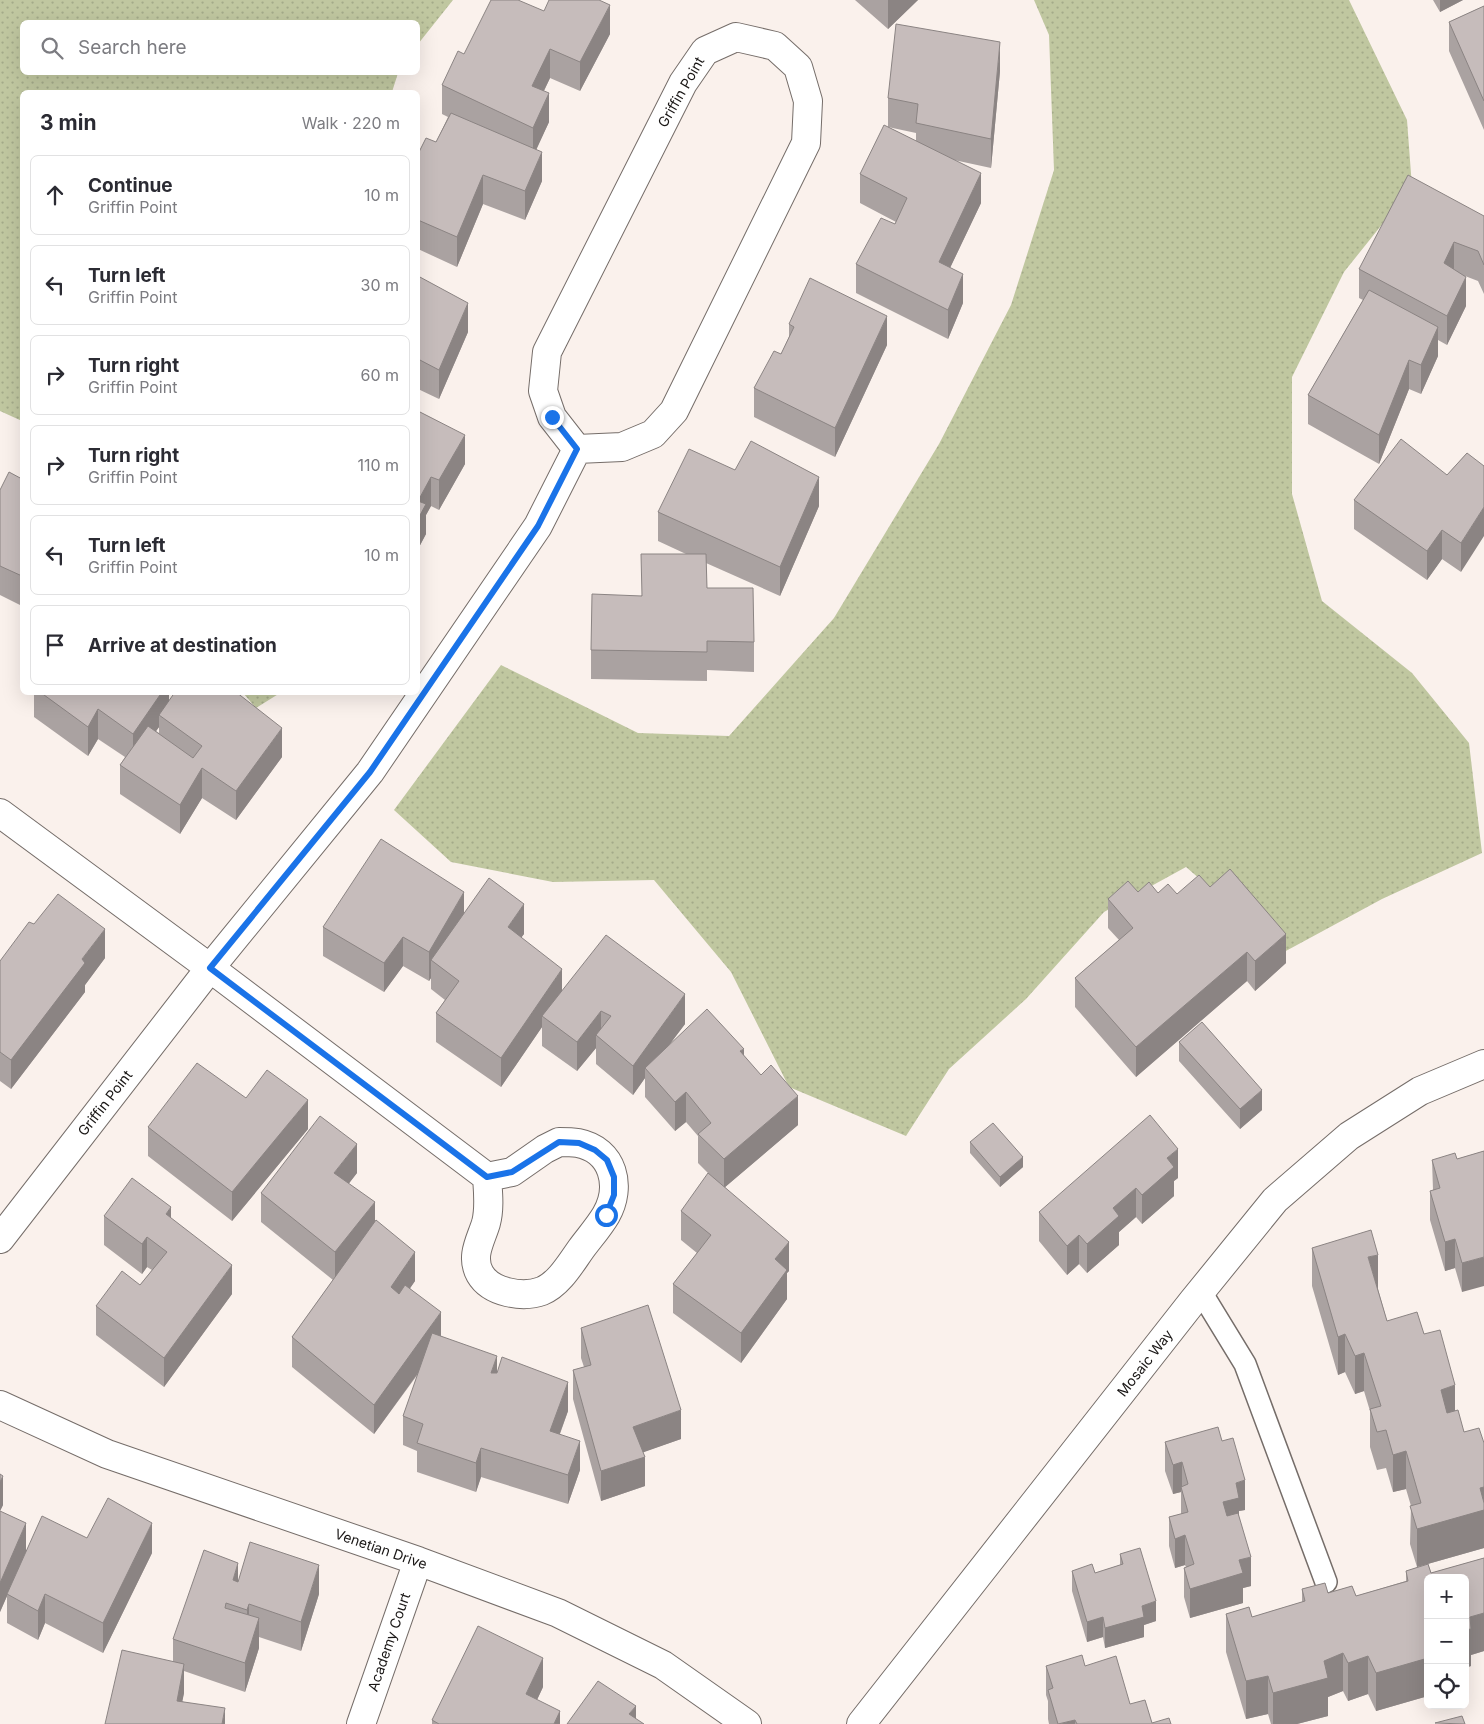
<!DOCTYPE html>
<html lang="en">
<head>
<meta charset="utf-8">
<style>
  body { margin:0; font-family:Inter,sans-serif; background:#f7f7f7; color:#2b2b33 }
  .controls { position:absolute; right:15px; bottom:15px; display:grid; overflow:hidden; border-radius:8px; box-shadow:0 5px 20px #0002 }
  .controls button { width:45px; height:45px; display:grid; place-items:center; padding:0; border:0; border-bottom:1px solid #e1e1e2; background:#fff; color:#2b2b33; font:25px sans-serif }
  .stop { position:absolute; width:15px; height:15px; margin:-11px; border:4px solid #1a73e8; border-radius:50%; background:#fff }
  .stop.end { background:#1a73e8; border-color:#fff; box-shadow:0 1px 5px #0008 }
  .list { margin:0; padding:0; list-style:none }
  h2 { display:flex; justify-content:space-between; align-items:center; height:65px; margin:0; padding:0 20px; font-size:21px }
  h2 small { font-size:16px; font-weight:400; color:#7c7c81 }
  .list li { display:grid; grid-template-columns:32px 1fr auto; gap:15px; align-items:center; box-sizing:border-box; height:80px; margin:0 10px 10px; padding:0 10px; border:1px solid #e1e1e2; border-radius:8px }
  .list b { display:block; font-size:19px; white-space:nowrap }
  .list p { margin:0; font-size:16px; white-space:nowrap; color:#7c7c81 }
  .list em { font-size:16px; font-style:normal; color:#7c7c81 }
  .icon { flex:none; width:28px; height:28px; fill:none; stroke:currentColor; stroke-width:2; stroke-linecap:round; stroke-linejoin:round }
  .map { position:relative; flex:none; width:1484px; height:1724px; overflow:hidden }
  .search { position:absolute; background:#fff; box-shadow:0 5px 20px #0002; left:20px; top:20px; width:400px; height:55px; display:flex; align-items:center; gap:12px; box-sizing:border-box; padding:0 18px; border-radius:8px; color:#7c7c81; font-size:19px }
  .panel { position:absolute; background:#fff; box-shadow:0 5px 20px #0002; left:20px; top:90px; width:400px; height:605px; border-radius:8px }
  .map>svg:first-child { display:block }
  .grass { fill:url(#grass-dots) }
  .lines { fill:none; stroke-linecap:round; stroke-linejoin:round }
  .lane-casing { stroke:#756d69; stroke-width:24 }
  .street-casing { stroke:#756d69; stroke-width:30 }
  .lane { stroke:#fff; stroke-width:21 }
  .street { stroke:#fff; stroke-width:28 }
  .wall { fill:#aaa2a1; fill-rule:evenodd }
  .shaded-wall { fill:#8b8483 }
  .building { fill:#c6bcbb; stroke:#8b8483 }
  .route { stroke:#1a73e8; stroke-width:6 }
  .labels { text-anchor:middle; stroke-width:4; stroke-linejoin:round; paint-order:stroke }
  .street-label { font-size:14px; fill:#191615; stroke:#fff }
</style>
</head>
<body>
<div class="map">
<svg width="1484" height="1724" viewBox="0 0 1484 1724">
  <defs>
    <pattern id="grass-dots" width="8" height="8" patternUnits="userSpaceOnUse" patternTransform="scale(1.25)"><rect width="8" height="8" fill="#c0c7a0"/><path d="M2 2h.1M6 6h.1" fill="none" stroke="#a4aa89" stroke-width="1.8" stroke-linecap="round"/></pattern>
  </defs>
  <rect width="100%" height="100%" fill="#faf1ec"/>
  <path class="grass" d="M0,0H453L418,44V22H22V72L398,73L392,92H22V421L0,411Z
    M1034,0H1349L1407,120L1412,187L1344,272L1292,377V494L1322,601L1412,673L1469,743L1482,853L1382,899L1284,952L1186,867L1104,912L1026,999L949,1069L906,1136L789,1087L731,972L654,880L553,882L451,862L394,810L501,665L638,733L729,736L834,618L939,444L1011,305L1054,170L1049,35Z
    M243,693H280L256,708Z"/>
  <g class="lines">
    <defs>
      <path id="lane" d="M1201,1292L1245,1364L1326,1582"/>
      <path id="street" d="M736,37L775,46L798,67L808,101L806,143L674,411L653,434L622,447L577,449L552,417L543,391L547,352L683,83L705,51Z
        M0,813L210,968L487,1177
        M559,1142C566,1142 572,1142 578,1143C614,1150 622,1187 606,1215C599,1227 589,1238 581,1249C571,1263 559,1284 542,1291C523,1298 491,1293 480,1274C470,1256 481,1240 486,1223C490,1208 488,1192 487,1177L512,1172L545,1149Z
        M0,1239L210,968L370,772L538,526L577,449
        M0,1405L107,1454L418,1561L558,1613L663,1665L747,1724
        M361,1724L418,1561
        M861,1724L1193,1301L1275,1200L1349,1136L1420,1091L1484,1064"/>
    </defs>
    <use href="#lane" class="lane-casing"/>
    <use href="#street" class="street-casing"/>
    <use href="#lane" class="lane"/>
    <use href="#street" class="street"/>
  </g>
  <path class="wall" d="M855,0H918L888,29Z
    M1433,0H1463L1440,12Z
    M1484,6V130L1449,51V22Z
    M544,11L610,34L580,91L550,78L544,91L549,122L536,149L542,181L525,220L483,204L457,267L418,249V154L436,142L448,117L442,114V85L464,54Z
    M1000,71L991,168L954,160L981,203L950,268L963,303L948,339L856,293V264L895,224L896,222L860,203V174L888,127V98ZM888,127L916,133V141Z
    M1484,216V294L1478,281L1465,276L1466,306L1447,345L1438,340V356L1421,394L1409,389L1379,464L1308,424V395L1363,300L1359,298V269Z
    M418,276L468,332L439,399L418,389Z
    M789,324L887,345L835,457L754,417V388L781,354L789,337Z
    M418,411L465,464L439,510L431,506L426,515V534L418,549Z
    M1467,453L1461,572L1442,559L1427,580L1354,529V500L1447,475Z
    M735,470L819,506L780,596L706,563L707,588L754,642V672L707,670V681L591,679V650L641,596L686,554L658,541V512Z
    M22,479V606L0,595V490Z
    M34,692H169V701L282,757L236,820L202,798L180,834L120,794V765L125,757L98,739L88,756L34,717ZM159,727V733L156,731Z
    M1210,887L1286,963L1255,991L1247,981L1136,1077L1075,1007V978L1119,940L1108,928V899L1138,892L1177,894Z
    M464,913L524,934L521,937L562,991L685,1024L669,1045L744,1056L798,1125L725,1187L789,1271L787,1273V1299L741,1363L673,1313V1284L697,1253L681,1240V1211L713,1178L698,1163V1136L686,1122L675,1131L645,1097V1078L633,1095L596,1064V1048L577,1071L542,1046V1027L501,1087L436,1042V1013L445,1000L431,989V978L429,981L403,966L384,992L323,956V927Z
    M105,958L85,985V992L11,1089L0,1081V961Z
    M1179,1042L1262,1110L1240,1129L1179,1061Z
    M246,1098L308,1129L232,1221L148,1156V1127Z
    M970,1142L1023,1167L1000,1187L970,1153Z
    M1484,1151L1462,1292L1455,1268L1445,1271L1430,1220V1191L1433,1190L1432,1160L1457,1159Z
    M357,1173L348,1184L415,1281L410,1288L441,1336L497,1373L568,1411L560,1434L580,1470L568,1504L481,1477L476,1492L417,1472V1451L403,1445V1416L418,1374L374,1434L292,1367V1337L333,1280L261,1222V1193Z
    M1178,1178L1174,1181V1196L1142,1224L1136,1217L1119,1232V1245L1087,1273L1079,1264L1067,1275L1039,1241V1212Z
    M104,1216L171,1218L232,1294L164,1387L96,1335V1306L140,1285L152,1270L147,1267L142,1274L104,1245Z
    M1312,1248L1378,1289L1387,1321L1424,1334L1464,1432L1484,1443V1548L1417,1567L1410,1544L1411,1506L1406,1489L1393,1492L1386,1468L1377,1470L1370,1447V1411L1364,1391L1355,1394L1345,1372L1338,1375L1312,1286Z
    M581,1328L681,1439L643,1452L645,1486L601,1501L573,1399V1370L584,1367L581,1358Z
    M1165,1442L1245,1510L1239,1511V1518L1251,1586L1243,1588V1603L1190,1618L1184,1597V1568L1186,1567L1185,1565L1175,1568L1169,1546V1517L1181,1514V1492L1173,1494L1165,1471Z
    M0,1474L3,1505L0,1511L26,1550L87,1538L152,1553L103,1653L45,1623L38,1640L7,1623V1596L0,1612Z
    M1120,1554L1156,1621L1144,1625V1637L1105,1648L1103,1637L1087,1642L1072,1591V1571L1095,1573L1120,1565Z
    M1484,1558V1651L1471,1655V1666L1465,1668V1578H1428V1696L1376,1711L1368,1694L1348,1701L1343,1691L1328,1697V1716L1297,1724H1271L1268,1714L1246,1719L1226,1652V1614L1249,1607L1252,1617L1302,1602V1589L1325,1583L1328,1593L1352,1586L1356,1596L1406,1581V1571L1428,1564L1431,1573Z
    M238,1580L319,1594L301,1651L259,1637V1648L245,1692L184,1671V1693L182,1701L225,1724H105L173,1661V1639Z
    M1046,1666H1085L1152,1723L1171,1724H1049L1048,1719V1701L1046,1695Z
    M543,1687L537,1700L560,1724H432V1720Z"/>
  <path class="shaded-wall" d="M888,0H918L888,29Z
    M1440,0H1463L1440,12Z
    M610,5V34L580,91V62Z
    M1000,42V71L991,168V139Z
    M550,49V78L532,115V86Z
    M549,93V122L533,157V128Z
    M542,152V181L525,220V191Z
    M981,173V203L939,291V262Z
    M483,175V204L457,267V237Z
    M1454,242V272L1444,263Z
    M963,274V303L948,339V310Z
    M1466,277V306L1447,345V316Z
    M468,303V332L439,399V370Z
    M887,316V345L835,457V428Z
    M1438,327V356L1421,394V365Z
    M1409,360V389L1379,464V435Z
    M465,435V464L439,510V480Z
    M431,477V506L426,515V534L418,549V501Z
    M819,477V506L780,596V567Z
    M1484,507V536L1461,572V543Z
    M1442,530V559L1427,580V551Z
    M162,692H169V713L159,715V727L133,763V734Z
    M98,709V739L88,756V727Z
    M282,728V757L236,820V791Z
    M202,768V798L180,834V805Z
    M464,892V921L431,960V978L429,981V952Z
    M524,904V934L508,956V927Z
    M105,929V958L85,985V992L11,1089V1060L82,959Z
    M1286,934V963L1255,991V961Z
    M403,937V966L384,992V963Z
    M1247,952V981L1136,1077V1047Z
    M562,969V998L542,1016V1027L501,1087V1058Z
    M685,994V1024L649,1072L645,1068V1078L633,1095V1066Z
    M601,1011V1039L596,1035V1048L577,1071V1042Z
    M744,1049V1078L740,1051Z
    M1262,1090V1110L1240,1129V1109Z
    M686,1092V1122L675,1131V1102Z
    M798,1096V1125L724,1188V1159Z
    M308,1100V1129L232,1221V1192Z
    M357,1144V1173L334,1203V1173Z
    M1178,1149V1178L1174,1181V1196L1142,1224V1195L1167,1158Z
    M1023,1157V1167L1000,1187V1177Z
    M1136,1188V1217L1119,1232V1245L1087,1273V1244L1113,1208Z
    M375,1202V1231L335,1281V1252Z
    M171,1207V1236L166,1214Z
    M1079,1235V1264L1067,1275V1246Z
    M147,1237V1267L142,1274V1244Z
    M1455,1239V1268L1445,1271V1242Z
    M789,1242V1271L787,1273V1299L741,1363V1333L775,1259Z
    M415,1252V1281L391,1316V1287Z
    M1378,1255V1292L1368,1257Z
    M1484,1257V1286L1462,1292V1263Z
    M232,1265V1294L164,1387V1358Z
    M441,1312V1341L374,1434V1405Z
    M1345,1334V1372L1338,1375V1337Z
    M1364,1353V1391L1355,1394V1356Z
    M497,1356V1386L491,1373Z
    M568,1382V1411L550,1460V1431Z
    M1455,1385V1423L1441,1427V1390Z
    M681,1410V1439L633,1456V1427Z
    M580,1441V1470L568,1504V1475Z
    M481,1448V1477L476,1492V1463Z
    M1406,1451V1489L1393,1492V1455Z
    M645,1457V1486L601,1501V1471Z
    M1182,1462V1491L1181,1487V1492L1173,1494V1465Z
    M3,1476V1505L0,1511V1482Z
    M1245,1480V1510L1239,1511V1527L1223,1532V1502L1236,1483Z
    M1484,1487V1548L1417,1567V1529L1480,1488Z
    M26,1523V1552L7,1594V1596L0,1612V1583Z
    M152,1523V1553L103,1653V1623Z
    M1185,1535V1565L1175,1568V1539Z
    M1251,1557V1586L1243,1588V1603L1190,1618V1589L1239,1560Z
    M238,1563V1592L233,1580Z
    M319,1565V1594L301,1651V1622Z
    M45,1594V1623L38,1640V1611Z
    M1156,1601V1621L1144,1625V1637L1105,1648V1628L1142,1606Z
    M249,1604V1634L247,1639V1610Z
    M1484,1613V1651L1471,1655V1666L1465,1668V1630L1470,1617Z
    M1103,1617V1637L1087,1642V1622Z
    M259,1618V1648L245,1692V1663Z
    M1428,1641V1696L1376,1711V1673Z
    M1343,1653V1691L1328,1697V1716L1297,1724H1273V1693L1324,1661Z
    M1368,1656V1694L1348,1701V1663Z
    M543,1658V1687L526,1723V1694Z
    M184,1664V1693L178,1724L177,1701Z
    M1268,1676V1714L1246,1719V1681Z
    M636,1706V1724L629,1714Z
    M225,1708V1724H222Z
    M560,1711V1724H554Z
    M1075,1720V1724H1060Z"/>
  <path class="building" d="M491,0H518L544,11L549,0H599L610,5L580,62L550,49L532,86L549,93L533,128L442,85L458,51L464,54Z
    M1484,6V101L1449,22Z
    M896,24L1000,42L991,139L916,123L918,104L888,98Z
    M451,113L542,152L525,191L483,175L457,237L418,220V154L426,138L436,142Z
    M884,125L981,173L939,262L963,274L948,310L856,264L881,218L895,224L907,198L860,174Z
    M1408,175L1484,216V265L1478,251L1454,242L1444,263L1466,277L1447,316L1359,269Z
    M418,276L468,303L439,370L418,359Z
    M810,278L887,316L835,428L754,388L774,351L781,354L794,327L789,324Z
    M1369,290L1438,327L1421,365L1409,360L1379,435L1308,395Z
    M418,411L465,435L439,480L431,477L418,501L426,504L418,519Z
    M1401,439L1447,475L1467,453L1484,466V507L1461,543L1442,530L1427,551L1354,500Z
    M751,441L819,477L780,567L658,512L689,449L735,470Z
    M9,472L22,479V576L0,566V490Z
    M641,554H706L707,588H753L754,642L707,641V652L591,650L592,594L642,596Z
    M40,692H162L133,734L98,709L88,727Z
    M175,692H236L282,728L236,791L202,768L180,805L120,765L148,726L193,758L202,746L159,715Z
    M381,839L464,892L429,952L403,937L384,963L323,927Z
    M1230,869L1286,934L1255,961L1247,952L1136,1047L1075,978L1133,928L1108,899L1128,881L1138,892L1149,882L1158,893L1168,884L1177,894L1199,875L1210,887Z
    M489,878L524,904L508,927L562,969L501,1058L436,1013L459,981L431,960Z
    M58,894L105,929L82,959L85,963L11,1060L0,1052V961L29,922L34,924Z
    M606,935L685,994L633,1066L596,1035L611,1016L601,1011L577,1042L542,1016Z
    M707,1009L744,1049L740,1051L761,1075L771,1065L798,1096L724,1159L698,1134L711,1123L686,1092L675,1102L645,1068Z
    M1202,1022L1262,1090L1240,1109L1179,1042Z
    M197,1063L246,1098L267,1070L308,1100L232,1192L148,1127Z
    M1150,1115L1178,1149L1167,1158L1174,1167L1142,1195L1136,1188L1113,1208L1119,1216L1087,1244L1079,1235L1067,1246L1039,1212Z
    M320,1116L357,1144L334,1173L375,1202L335,1252L261,1193Z
    M993,1123L1023,1157L1000,1177L970,1142Z
    M1484,1151V1257L1462,1263L1455,1239L1445,1242L1430,1191L1440,1188L1432,1160L1455,1153L1457,1159Z
    M708,1173L789,1242L775,1259L787,1270L741,1333L673,1284L711,1235L681,1211Z
    M132,1178L171,1207L166,1214L232,1265L164,1358L96,1306L122,1271L140,1285L167,1252L147,1237L142,1244L104,1216Z
    M376,1220L415,1252L391,1287L399,1294L405,1285L441,1312L374,1405L292,1337Z
    M1371,1230L1378,1255L1368,1257L1387,1321L1417,1312L1424,1334L1440,1330L1455,1385L1441,1390L1447,1413L1458,1410L1464,1432L1479,1428L1484,1443V1487L1480,1488L1484,1503V1510L1417,1529L1410,1506L1421,1503L1406,1451L1393,1455L1386,1430L1377,1432L1370,1409L1381,1406L1364,1353L1355,1356L1345,1334L1338,1337L1312,1248Z
    M648,1305L681,1410L633,1427L645,1457L601,1471L573,1370L591,1365L581,1328Z
    M432,1333L497,1356L491,1373H497L502,1357L568,1382L550,1431L580,1441L568,1475L481,1448L476,1463L417,1443L423,1424L403,1416Z
    M1218,1427L1222,1441L1233,1438L1245,1480L1236,1483L1239,1498L1223,1502L1227,1516L1238,1513L1251,1557L1239,1560L1243,1573L1190,1589L1184,1568L1194,1564L1185,1535L1175,1539L1169,1517L1188,1512L1181,1487L1188,1484L1182,1462L1173,1465L1165,1442Z
    M0,1474L3,1476L0,1482Z
    M108,1498L152,1523L103,1623L45,1594L38,1611L7,1594L42,1516L87,1538Z
    M0,1511L26,1523L0,1583Z
    M250,1542L319,1565L301,1622L249,1604L247,1610L226,1603L225,1608L259,1618L245,1663L173,1639L204,1550L238,1563L233,1580L238,1582Z
    M1140,1548L1156,1601L1142,1606L1144,1617L1105,1628L1103,1617L1087,1622L1072,1571L1092,1564L1095,1573L1123,1564L1120,1554Z
    M1484,1558V1613L1470,1617L1471,1629L1465,1630V1578H1428V1658L1376,1673L1368,1656L1348,1663L1343,1653L1324,1661L1328,1678L1273,1693L1268,1676L1246,1681L1226,1614L1249,1607L1252,1617L1305,1601L1302,1589L1325,1583L1328,1593L1352,1586L1356,1596L1408,1581L1406,1571L1428,1564L1431,1573Z
    M478,1626L543,1658L526,1694L560,1711L554,1724H439L432,1720Z
    M122,1650L184,1664L177,1701L225,1708L222,1724H105Z
    M1082,1655L1085,1666L1116,1656L1130,1704L1145,1700L1152,1723L1169,1718L1171,1724H1077L1075,1720L1058,1724L1048,1690L1053,1688L1046,1666Z
    M598,1681L636,1706L629,1714L644,1724H567Z
    M1462,1716L1465,1724L1435,1723Z"/>
  <g class="lines">
    <path class="route" d="M552,417L577,449L538,526L370,772L210,968L487,1177L512,1172L559,1142L579,1143L595,1150L607,1160L614,1177V1195L606,1215"/>
  </g>
  <g class="labels">
    <g class="street-label">
      <text transform="translate(681 92) rotate(-60)" y="5">Griffin Point</text>
      <text transform="translate(105 1103) rotate(-52)" y="5">Griffin Point</text>
      <text transform="translate(1145 1363) rotate(-52)" y="5">Mosaic Way</text>
      <text transform="translate(381 1549) rotate(19)" y="5">Venetian Drive</text>
      <text transform="translate(389 1642) rotate(-71)" y="5">Academy Court</text>
    </g>
  </g>
</svg>
<div class="controls">
<button>+</button>
<button>−</button>
<button><svg class="icon" aria-label="locate" viewBox="0 0 24 24"><circle cx="12" cy="12" r="6"/><path d="M12 2v4M12 18v4M2 12h4M18 12h4"/></svg></button>
</div>
<div class="stop" style="left:606px;top:1215px"></div>
<div class="stop end" style="left:552px;top:417px"></div>
<div class="search"><svg class="icon" aria-label="search" viewBox="0 0 24 24"><circle cx="10" cy="10" r="6"/><path d="M15 15l6 6"/></svg>Search here</div>
<section class="panel">
<h2>3 min<small>Walk · 220 m</small></h2>
<ul class="list">
<li><svg class="icon" aria-label="ahead" viewBox="0 0 24 24"><path d="M12 20V5M6 11l6-6 6 6"/></svg><div><b>Continue</b><p>Griffin Point</p></div><em>10 m</em></li>
<li><svg class="icon" aria-label="left" viewBox="0 0 24 24"><path d="M17 20v-9H6M10 6l-5 5 5 5"/></svg><div><b>Turn left</b><p>Griffin Point</p></div><em>30 m</em></li>
<li><svg class="icon" aria-label="right" viewBox="0 0 24 24"><path d="M7 20v-9h11M14 6l5 5-5 5"/></svg><div><b>Turn right</b><p>Griffin Point</p></div><em>60 m</em></li>
<li><svg class="icon" aria-label="right" viewBox="0 0 24 24"><path d="M7 20v-9h11M14 6l5 5-5 5"/></svg><div><b>Turn right</b><p>Griffin Point</p></div><em>110 m</em></li>
<li><svg class="icon" aria-label="left" viewBox="0 0 24 24"><path d="M17 20v-9H6M10 6l-5 5 5 5"/></svg><div><b>Turn left</b><p>Griffin Point</p></div><em>10 m</em></li>
<li><svg class="icon" aria-label="arrive" viewBox="0 0 24 24"><path d="M6 21V4h12l-3 4 3 4H6"/></svg><div><b>Arrive at destination</b></div></li>
</ul>
</section>
</div>
</body>
</html>
